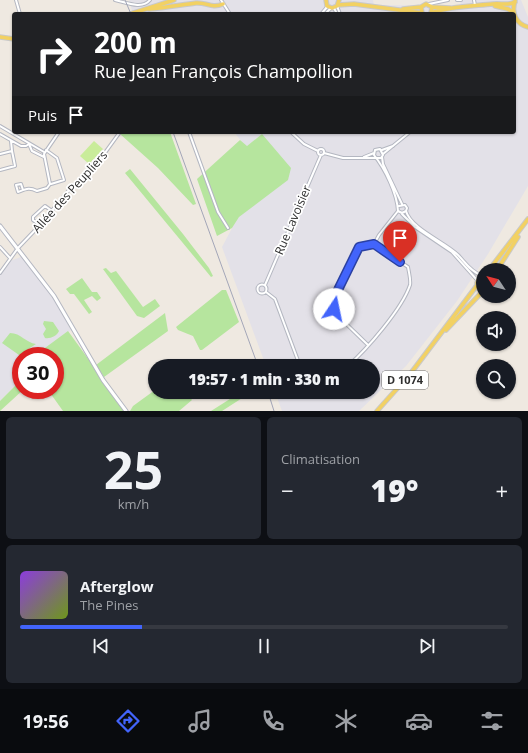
<!DOCTYPE html>
<html lang="fr">
<meta charset="utf-8">
<style>
:root{--surface:#171b24;--page:#242831;--text:#f1f3f6;--muted:#9ea1a6;--line:#363941;--accent:#4264fb}
body{margin:0;font-family:"Open Sans",sans-serif;background:var(--page);color:var(--text);height:100vh;display:flex;flex-direction:column;font-size:15px;white-space:nowrap}
*{box-sizing:border-box;margin:0}
p{font-size:13px;color:var(--muted)}
.icon{flex:none;width:22px;height:22px;fill:none;stroke:currentColor;stroke-width:2;stroke-linecap:round;stroke-linejoin:round}
.map{position:relative;height:411px;overflow:hidden}
.sheet{display:flex;flex-direction:column;gap:6px;padding:6px;background:#0d0f14;flex:1}
.sheet>*{flex:none}
.banner{position:absolute;left:12px;top:12px;width:504px;height:122px;border-radius:4px;box-shadow:0 1px 3px #0004;background:#202124;color:#fff;overflow:hidden}
.needle{width:26px;rotate:306deg}
.controls{position:absolute;left:476px;top:263px;display:grid;gap:8px}
.controls a{display:grid;place-items:center;width:40px;height:40px;border-radius:50%;background:var(--surface);box-shadow:0 1px 3px #0004;font-size:20px}
.speed{position:absolute;left:12px;top:347px;display:flex;gap:8px;font-size:20px;font-weight:700;text-align:center}
.speed>*{display:grid;place-content:center;width:52px;height:52px;border-radius:50%;background:var(--surface);box-shadow:0 1px 3px #0004;line-height:1}
.speed .limit{border:6px solid #d22;background:#fff;color:#111}
.pin{position:absolute;display:grid;place-items:center;width:34px;height:34px;color:#fff;margin:-41px -17px;border-radius:50% 50% 50% 0;rotate:-45deg;box-shadow:0 0 4px #0007}
.pin .icon{rotate:45deg}
.me{position:absolute;width:44px;margin:-22px;rotate:11deg;stroke-linejoin:round;filter:drop-shadow(0 0 3px #0008)}
.turn{display:flex;align-items:center;gap:14px;height:84px;padding:0 16px;font-size:18px}
.turn .icon{width:52px;height:52px;stroke-width:2.5}
.turn b{display:block;font-size:28px;line-height:34px}
.then{display:flex;align-items:center;height:38px;padding:0 16px;background:#0003;gap:8px;font-size:15px}
.big{font-size:30px;font-weight:800;line-height:1.1}
.sheet .widget{flex:1;display:flex;flex-direction:column;justify-content:center;gap:6px;min-width:0;padding:0 14px;border-radius:6px;background:var(--page)}
.sheet .dial{align-items:center;gap:0}
.dial b{font-size:52px;line-height:1}
.song{display:flex;align-items:center;gap:12px}
.cover{width:48px;height:48px;border-radius:6px;background:linear-gradient(135deg,hsl(270 70% 55%),hsl(80 70% 35%))}
.played{height:4px;border-radius:2px;background:linear-gradient(90deg,var(--accent) 25%,var(--line) 25%)}
.keys{display:flex;justify-content:space-around;direction:ltr}
.heat{display:flex;justify-content:space-between;align-items:center;font-size:22px;direction:ltr}
.sheet .tiles{flex:1;display:grid;gap:6px;grid-template-columns:1fr 1fr}
.widget:last-child{grid-column:span 2}
.trip{position:absolute;left:148px;top:359px;width:232px;height:40px;border-radius:20px;background:var(--surface);box-shadow:0 1px 3px #0004;font-weight:800;line-height:40px;text-align:center}
.tabs{display:flex;height:64px;justify-content:space-around;align-items:center;background:#090b0e;color:var(--muted)}
.tabs .icon{width:28px;height:28px}
.tabs .on{color:var(--accent)}
.tabs b{font-size:18px;color:var(--text)}
.map>svg:first-child{display:block}
.industrial{fill:#e3e1e8}
.green{fill:#b6e59e}
.pitch{fill:#c9ec9a}
.lines{fill:none;stroke-linecap:round;stroke-linejoin:round}
.minor-casing{stroke:#b4b7c1;stroke-width:4}
.secondary-casing{stroke:#b4b7c1;stroke-width:5}
.primary-casing{stroke:#c9c9c9;stroke-width:5.5}
.minor{stroke:#fff;stroke-width:2}
.secondary{stroke:#fff;stroke-width:3}
.primary{stroke:#f2d163;stroke-width:3.5}
.rail{stroke:#a3a6b8;stroke-width:1}
.route-casing{stroke:#2b41a3;stroke-width:10}
.route{stroke:#4264fb;stroke-width:7}
.labels{text-anchor:middle;stroke-width:3.5;stroke-linejoin:round;paint-order:stroke}
.shield{fill:#fff;stroke:#6d6d6d;stroke-width:1}
.shield-label{font-size:11px;font-weight:bold;fill:#2e2e2e}
.street-label{font-size:12px;fill:#2e2e2e;stroke:#fff}
</style>
<div class="map">
<svg width="528" height="411" viewBox="0 0 528 411">
<rect width="100%" height="100%" fill="#efe9e1"/>
<!-- industrial -->
<path class="industrial" d="M129 0H373L374 5 461 6 460 0H521L528 17V186L488 254 457 301 406 366 359 411H282L275 392H373V366H266L222 247 238 217 248 209 262 134 246 147 234 132H514V14H133Z
M21 257 54 298 71 330 34 356H21V380L0 401V275L10 261Z"/>
<!-- green -->
<path class="green" d="M122 132H170L196 204 193 205 158 168 120 134Z
M262 134 291 168 288 180 239 217 232 228 217 236 197 179 240 140 247 146Z
M130 169 183 234 209 268 213 276 211 277 125 173Z
M106 268 111 273 116 271 143 307 155 299 160 306 144 318 137 316 103 269Z
M82 278 92 292H97L101 298 97 301 92 296 84 300 92 312 89 314 74 294H70L66 289Z
M222 290H226L239 322 202 350H200L193 336 178 330 176 327Z
M165 313 168 331 104 377 96 365Z
M44 321 53 322 59 331C57 336 50 339 45 338L43 334 46 329 43 324Z
M68 331 126 411H63L48 390H55V356H34Z
M10 333C21 333 26 343 36 344L19 355 2 343Z
M21 380V390H23L0 411V401Z
M155 390V392H189L187 394 192 400 179 411H130L133 406Z
M241 392 250 393 222 411H211Z"/>
<!-- pitch -->
<path class="pitch" d="M94 141 103 149 89 164 80 156Z"/>
<g class="lines">
<defs>
<path id="minor" d="M16 0 20 14
M115 0C125 2 142 10 150 0
M221 0 230 14
M457 0H461
M474 0 475 5
M429 4 448 0
M337 6 340 14
M327 7 322 13H326L331 8
M334 8 337 14
M0 126 44 152
M189 132 218 212 228 228
M291 132 304 144 318 151
M0 134 21 146H26L29 144
M29 144 32 151 44 157
M318 152a3 3 0 1 1 6 0a3 3 0 1 1-6 0Z
M46 150 57 158 64 180 51 184
M382 150 393 146
M324 153 343 158H375
M0 154 12 151 11 141
M383 154 410 132
M364 157 374 153
M382 157 383 164 402 204
M377 158H381L383 155 380 149 375 150 374 155C385 169 397 193 398 211L402 213 406 211 407 208 405 205 399 206
M0 170 15 166 12 151
M50 184 44 154 59 132
M23 190 21 184 16 185 18 192C26 189 29 187 37 191L47 188 50 184
M406 211C411 229 445 242 458 255 465 262 471 272 481 275
M402 214 415 227 452 252 477 280
M40 225 33 220V217L45 206 52 211
M374 244 379 235 398 211
M0 247 10 258
M0 273 18 248 40 225 69 190 99 161 120 132
M257.5 289a4.5 4.5 0 1 1 9 0a4.5 4.5 0 1 1-9 0Z
M265 285 321 155
M266 292 275 299 300 366
M368 345 337 315 334 309 335 296 359 247 374 244
M348 366C367 349 402 309 410 285 411 280 409 273 408 267L374 244"/>
<path id="secondary" d="M0 226 54 296 103 380 126 411"/>
<path id="primary" d="M326 0 327 6 332 8 337 6 339 0
M515 1C511 13 516 24 528 27
M338 5 354 4 422 13
M495 6 508 9 514 13
M432 7 450 8
M149 9C165 8 180 5 196 3 207 2 211 9 223 4
M403 9 421 7
M422 13 421 7 426 4 432 7 431 13
M431 13C450 6 474 6 493 4 501 3 508 6 515 2
M130 14 174 0
M0 37 14 39
M489 270 528 219
M497 270 518 237
M483 275 479 278 477 283 483 289
M446 330 483 291
M377 411 411 373 478 284"/>
</defs>
<!-- minor casing -->
<use href="#minor" class="minor-casing"/>
<!-- secondary casing -->
<use href="#secondary" class="secondary-casing"/>
<!-- primary casing -->
<use href="#primary" class="primary-casing"/>
<!-- minor -->
<use href="#minor" class="minor"/>
<!-- secondary -->
<use href="#secondary" class="secondary"/>
<!-- primary -->
<use href="#primary" class="primary"/>
<!-- rail -->
<path class="rail" d="M125 0 131 14
M173 132 258 366
M268 392 274 411"/>
</g>
<g class="lines">
<defs>
<path id="route" d="M334 309 335 296 359 247 374 244 400 262"/>
</defs>
<!-- route casing -->
<use href="#route" class="route-casing"/>
<!-- route -->
<use href="#route" class="route"/>
</g>
<g class="labels">
<!-- shield labels -->
<rect class="shield" x="382" y="371" width="46" height="18" rx="3"/>
<g class="shield-label">
<text x="405" y="384">D 1074</text>
</g>
<!-- street labels -->
<g class="street-label">
<text transform="translate(70 192) rotate(-48)" y="4">Allée des Peupliers</text>
<text transform="translate(293 220) rotate(-67)" y="4">Rue Lavoisier</text>
</g>
</g>
</svg>
<div class="controls">
<a><svg class="needle" viewBox="-14 -14 28 28"><path d="M0-13l5 13h-10z" fill="#e53935"/><path d="M0 13l5-13h-10z" fill="#9ea1a6"/></svg></a>
<a><svg class="icon" aria-label="sound" viewBox="0 0 24 24"><path d="M4 9h4l5-4v14l-5-4H4zM17 9q2 3 0 6"/></svg></a>
<a><svg class="icon" aria-label="search" viewBox="0 0 24 24"><circle cx="10" cy="10" r="6"/><path d="M15 15l6 6"/></svg></a>
</div>
<div class="speed"><div class="limit">30</div></div>
<div class="pin" style="left:400px;top:262px;background:#d93025"><svg class="icon" aria-label="arrive" viewBox="0 0 24 24"><path d="M6 21V4h12l-3 4 3 4H6"/></svg></div>
<svg class="me" style="left:334px;top:309px" viewBox="-20 -20 40 40"><circle r="19" fill="#fff"/><path d="M0-13L10 11 0 6-10 11z" fill="#4264fb"/></svg>
<div class="trip">19:57 · 1 min · 330 m</div>
<div class="banner">
<div class="turn"><svg class="icon" aria-label="right" viewBox="0 0 24 24"><path d="M7 20v-9h11M14 6l5 5-5 5"/></svg><div><b>200 m</b>Rue Jean François Champollion</div></div>
<div class="then">Puis<svg class="icon" aria-label="arrive" viewBox="0 0 24 24"><path d="M6 21V4h12l-3 4 3 4H6"/></svg></div>
</div>
</div>
<section class="sheet">
<div class="tiles">
<div class="widget dial"><b>25</b><p>km/h</p></div>
<div class="widget"><p>Climatisation</p>
<div class="heat"><a>−</a><b class="big">19°</b><a>+</a></div>
</div>
<div class="widget">
<div class="song"><i class="cover"></i><div><b>Afterglow</b><p>The Pines</p></div></div>
<div class="played"></div>
<div class="keys"><svg class="icon" aria-label="previous" viewBox="0 0 24 24"><path d="M18 5L8 12l10 7zM5 5v14"/></svg><svg class="icon" aria-label="pause" viewBox="0 0 24 24"><path d="M8 5v14M16 5v14"/></svg><svg class="icon" aria-label="next" viewBox="0 0 24 24"><path d="M6 5l10 7-10 7zM19 5v14"/></svg></div>
</div>
</div>
</section>
<nav class="tabs">
<b>19:56</b>
<svg class="icon on" aria-label="directions" viewBox="0 0 24 24"><path d="M12 3l9 9-9 9-9-9zM9 14v-3h6M13 9l2 2-2 2"/></svg>
<svg class="icon" aria-label="music" viewBox="0 0 24 24"><path d="M9 18V5l10-2v13"/><circle cx="6" cy="18" r="3"/><circle cx="16" cy="16" r="3"/></svg>
<svg class="icon" aria-label="phone" viewBox="0 0 24 24"><path d="M5 4h4l2 5-3 2q2 4 5 5l2-3 5 2v4C11 20 4 13 5 4z"/></svg>
<svg class="icon" aria-label="climate" viewBox="0 0 24 24"><path d="M12 3v18M4 7l16 10M4 17L20 7"/></svg>
<svg class="icon" aria-label="car" viewBox="0 0 24 24"><path d="M5 17H2v-5l4-1 3-4h7l3 4 3 1v5h-3M9 17h6M6 11h13"/><circle cx="7" cy="17" r="2"/><circle cx="17" cy="17" r="2"/></svg>
<svg class="icon" aria-label="filters" viewBox="0 0 24 24"><path d="M4 7h16M4 17h16"/><circle cx="9" cy="7" r="2"/><circle cx="15" cy="17" r="2"/></svg>
</nav>
